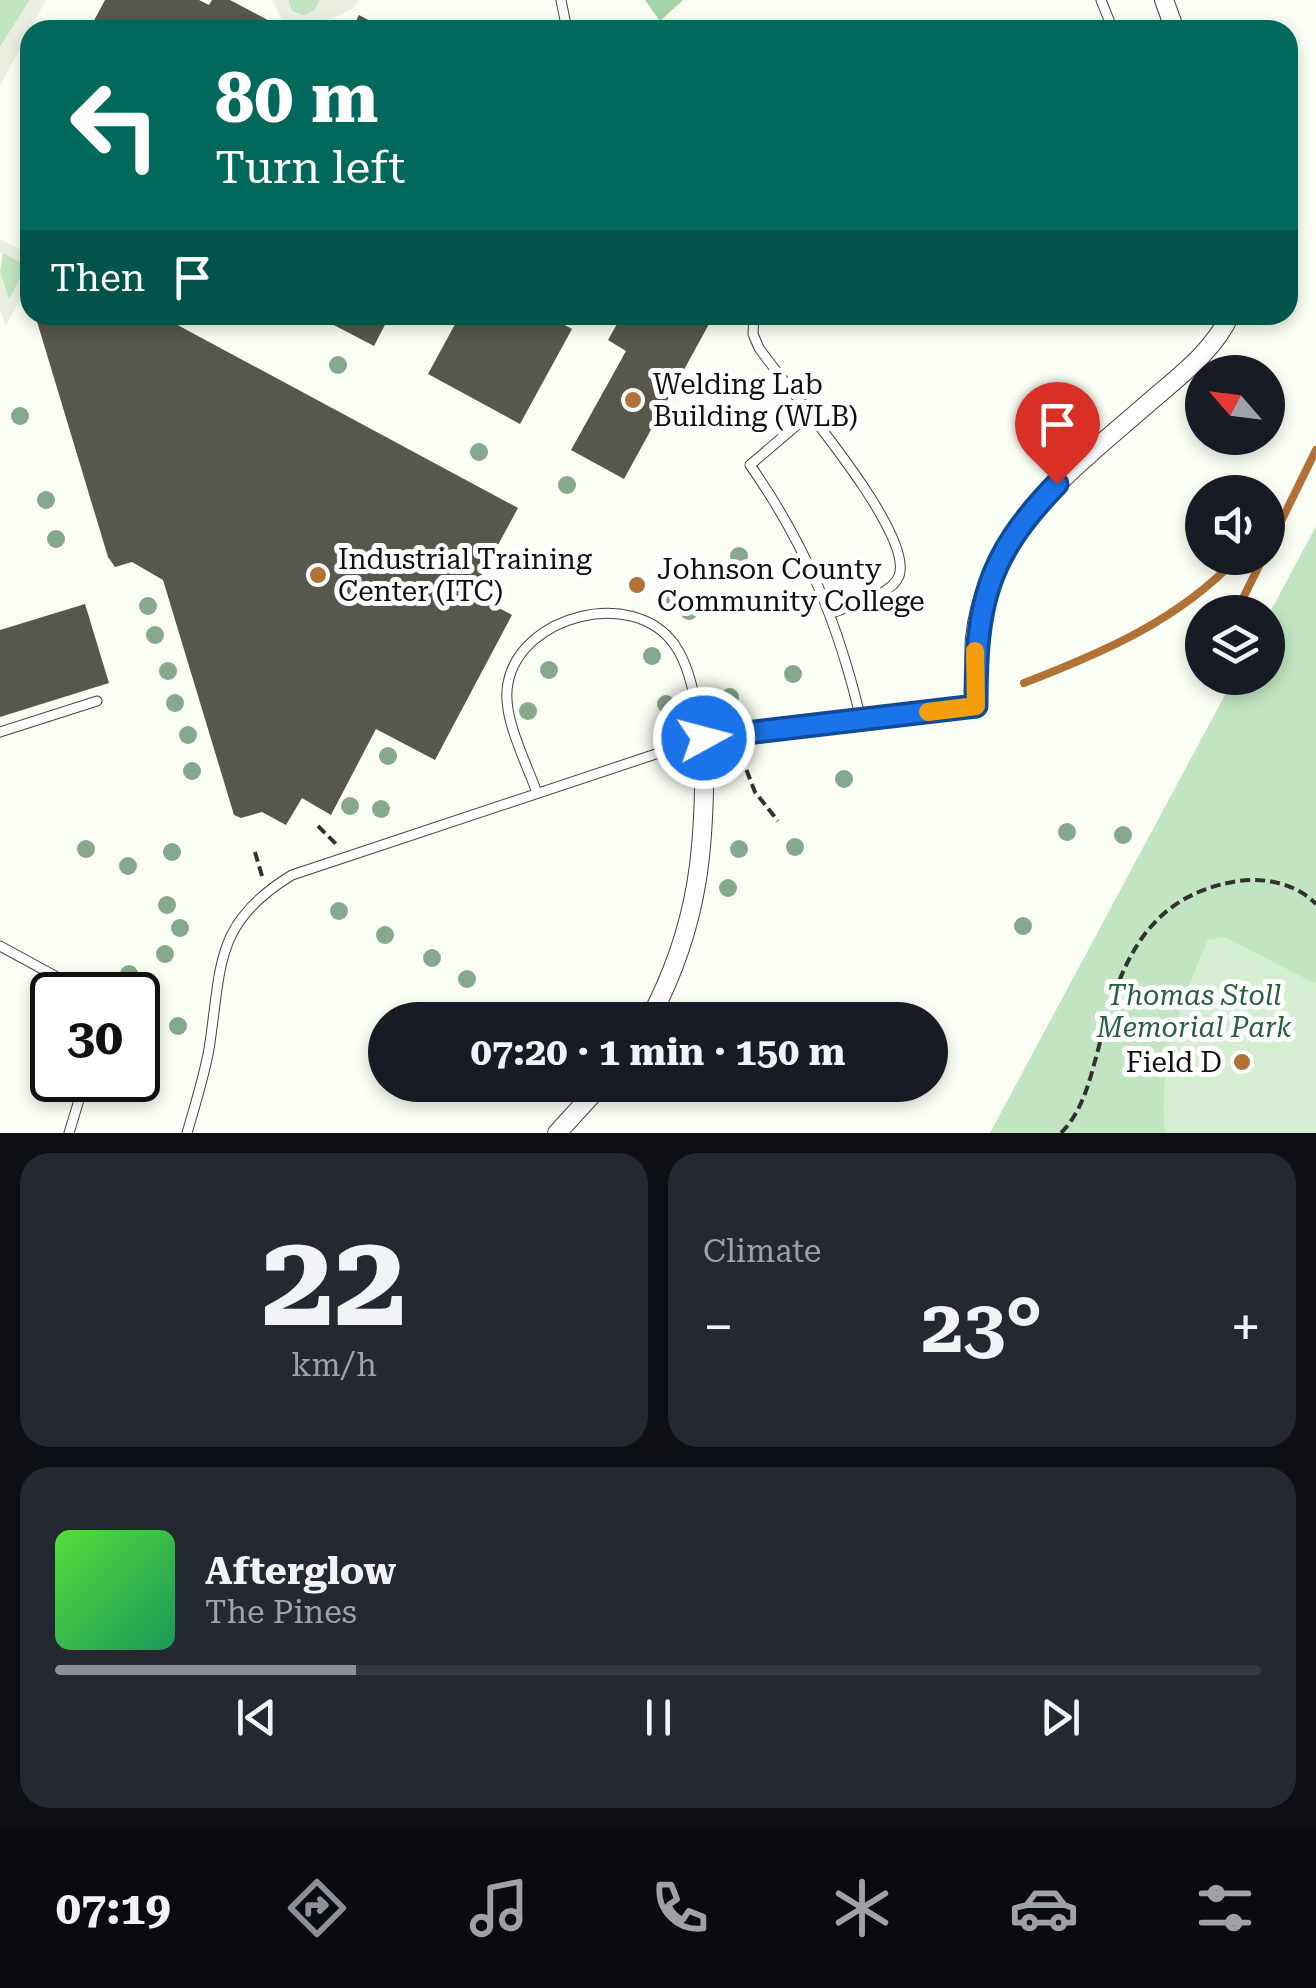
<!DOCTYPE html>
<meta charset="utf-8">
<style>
:root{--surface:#171b24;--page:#242831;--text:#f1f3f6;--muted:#9ea1a6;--line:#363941;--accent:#8c9099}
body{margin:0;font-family:"Roboto Serif",serif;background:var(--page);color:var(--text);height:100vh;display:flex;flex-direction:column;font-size:38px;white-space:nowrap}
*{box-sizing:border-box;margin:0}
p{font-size:32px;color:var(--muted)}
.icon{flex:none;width:55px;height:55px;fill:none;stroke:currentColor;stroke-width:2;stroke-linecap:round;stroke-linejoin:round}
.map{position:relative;height:1133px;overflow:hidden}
.panel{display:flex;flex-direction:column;gap:20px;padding:20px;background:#0d0f14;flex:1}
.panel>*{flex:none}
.hud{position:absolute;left:20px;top:20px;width:1278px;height:305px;border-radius:30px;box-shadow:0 5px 15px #0003;background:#00695c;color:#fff;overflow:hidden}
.needle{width:65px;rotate:298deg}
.controls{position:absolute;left:1185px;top:355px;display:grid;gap:20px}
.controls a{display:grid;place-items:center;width:100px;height:100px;border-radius:50%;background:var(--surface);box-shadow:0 5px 15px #0003;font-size:50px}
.speed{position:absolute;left:30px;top:972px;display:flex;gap:20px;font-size:50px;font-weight:700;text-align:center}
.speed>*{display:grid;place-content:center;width:130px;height:130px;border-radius:50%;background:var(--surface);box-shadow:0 5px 15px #0003;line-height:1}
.speed .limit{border:5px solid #111;border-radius:15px;background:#fff;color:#111}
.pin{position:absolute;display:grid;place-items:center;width:85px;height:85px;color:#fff;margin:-102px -42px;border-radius:50% 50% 50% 0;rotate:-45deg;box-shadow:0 0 10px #0007}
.pin .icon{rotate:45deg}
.me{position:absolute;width:110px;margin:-55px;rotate:83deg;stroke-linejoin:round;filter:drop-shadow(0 0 8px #0008)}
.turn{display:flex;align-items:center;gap:35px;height:210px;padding:0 30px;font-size:45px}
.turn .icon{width:130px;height:130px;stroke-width:2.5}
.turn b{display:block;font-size:70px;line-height:85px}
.then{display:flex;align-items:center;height:95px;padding:0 30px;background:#0003;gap:20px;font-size:38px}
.big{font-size:75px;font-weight:700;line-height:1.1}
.panel .card{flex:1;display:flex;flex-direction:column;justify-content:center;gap:15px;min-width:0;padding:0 35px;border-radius:30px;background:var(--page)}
.panel .dial{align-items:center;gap:0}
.dial b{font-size:130px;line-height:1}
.song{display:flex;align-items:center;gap:30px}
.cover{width:120px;height:120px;border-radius:15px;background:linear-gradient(135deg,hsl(110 70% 55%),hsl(150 70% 35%))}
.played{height:10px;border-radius:5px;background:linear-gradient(90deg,var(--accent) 25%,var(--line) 25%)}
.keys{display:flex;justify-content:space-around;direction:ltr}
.heat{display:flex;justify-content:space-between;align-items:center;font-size:55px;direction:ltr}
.panel .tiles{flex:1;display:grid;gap:20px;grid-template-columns:1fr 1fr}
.card:last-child{grid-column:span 2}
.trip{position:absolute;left:368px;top:1002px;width:580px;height:100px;border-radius:50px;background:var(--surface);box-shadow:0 5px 15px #0003;font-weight:700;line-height:100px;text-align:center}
.tab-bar{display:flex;height:160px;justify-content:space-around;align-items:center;background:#090b0e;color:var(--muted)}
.tab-bar .icon{width:70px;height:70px}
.tab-bar .active{color:var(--accent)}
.tab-bar b{font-size:45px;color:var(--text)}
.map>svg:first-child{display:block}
.green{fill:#c1e5c1}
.forest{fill:#a2d4a5}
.pitch{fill:#d5eed1}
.plaza{fill:#ebefe2}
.building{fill:#57574d}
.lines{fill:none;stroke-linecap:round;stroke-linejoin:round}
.lane-casing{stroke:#434343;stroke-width:11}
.street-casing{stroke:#434343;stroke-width:20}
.path{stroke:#323232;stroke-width:4;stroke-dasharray:10 5;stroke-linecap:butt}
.lane{stroke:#fff;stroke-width:9}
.street{stroke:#fff;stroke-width:18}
.rail{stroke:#b17137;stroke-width:8}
.tree{fill:#86a88d}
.route-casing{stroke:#114b97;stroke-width:25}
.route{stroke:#1a73e8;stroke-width:18}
.slow{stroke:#f59e0b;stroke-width:18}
.poi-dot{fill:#b17137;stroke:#fff;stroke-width:4}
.labels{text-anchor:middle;stroke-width:10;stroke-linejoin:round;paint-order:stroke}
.poi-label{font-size:28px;fill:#101010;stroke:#fff;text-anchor:start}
.park-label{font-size:28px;font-style:italic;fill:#276139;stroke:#fff}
</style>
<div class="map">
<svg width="1316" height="1133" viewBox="0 0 1316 1133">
<rect width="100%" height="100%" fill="#fbfef4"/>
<!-- green -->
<path class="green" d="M0 0H30L0 47Z
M288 0H320L315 10 304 16 292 11Z
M3 251 27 265 9 300 0 272Z
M1316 526V1133H990L1234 678H1268V616Z"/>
<!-- forest -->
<path class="forest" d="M645 0H683L660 21Z"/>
<!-- pitch -->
<path class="pitch" d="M1225 937 1316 984V1133H1165C1158 1064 1180 1003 1208 940Z"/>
<!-- plaza -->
<path class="plaza" d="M30 0H46L0 86V47Z
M272 0H288L292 11 304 16 315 10 320 0H359L354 8 308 30H287Z
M0 239 30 255V279L6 326 0 310V272L9 299 27 265 0 252Z"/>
<!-- building -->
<path class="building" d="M105 0H199L209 5 212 0H230L287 30H184L177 26 175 30H89Z
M359 15 387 30H351Z
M35 315H159L518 508 472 593 512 615 435 760 376 729 331 815 302 798 286 825 262 812 241 818 234 815 163 580 132 562 115 567 108 557Z
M329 315H390L374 346 326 321Z
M460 315H546L572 329 520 424 428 374Z
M622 315H714L624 479 571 450 626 351 608 340Z
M85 604 109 683 0 717V630Z"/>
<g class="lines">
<defs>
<path id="lane" d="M561 0 567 30
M1101 0 1113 30
M754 315 753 334 759 348C785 386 915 532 899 576 891 596 850 605 832 613
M811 413 750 465C806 545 839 625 861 720
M0 732 97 701
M0 946 90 995
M69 1133 85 1080
M187 1133C195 1105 204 1077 209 1049 222 966 213 923 292 875L704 738C696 710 692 668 674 644 633 587 521 615 508 683 501 716 526 761 537 793"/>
<path id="street" d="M1164 0 1175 30
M649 1020C700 925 706 844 704 738L976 707C976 684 973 660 975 638 986 530 1078 465 1153 399 1182 374 1214 350 1230 315
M557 1133 601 1085"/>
</defs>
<!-- lane casing -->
<use href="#lane" class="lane-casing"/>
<!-- street casing -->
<use href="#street" class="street-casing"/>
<!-- path -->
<path class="path" d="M741 756 755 792 778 821
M318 826 336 844
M255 852 262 876
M1061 1133C1083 1111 1090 1079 1098 1050 1119 967 1144 896 1238 881 1265 877 1297 884 1316 904"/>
<!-- lane -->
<use href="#lane" class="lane"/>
<!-- street -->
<use href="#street" class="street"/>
<!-- rail -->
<path class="rail" d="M1268 548 1316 450
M1236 612 1263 558
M1024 683C1102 653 1179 620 1237 558"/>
</g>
<!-- trees -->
<g class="tree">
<circle cx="338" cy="365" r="9"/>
<circle cx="20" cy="416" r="9"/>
<circle cx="479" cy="452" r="9"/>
<circle cx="567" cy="485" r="9"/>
<circle cx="46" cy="500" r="9"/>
<circle cx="56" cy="539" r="9"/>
<circle cx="739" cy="556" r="9"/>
<circle cx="665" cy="595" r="9"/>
<circle cx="148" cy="606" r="9"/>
<circle cx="689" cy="611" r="9"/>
<circle cx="155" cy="635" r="9"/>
<circle cx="652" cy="656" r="9"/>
<circle cx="549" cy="670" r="9"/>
<circle cx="168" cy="671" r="9"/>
<circle cx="793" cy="674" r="9"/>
<circle cx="730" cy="697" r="9"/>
<circle cx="175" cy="703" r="9"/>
<circle cx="666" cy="704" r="9"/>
<circle cx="528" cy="711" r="9"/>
<circle cx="188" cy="735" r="9"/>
<circle cx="388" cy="756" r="9"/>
<circle cx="192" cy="771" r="9"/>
<circle cx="844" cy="779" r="9"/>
<circle cx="350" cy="806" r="9"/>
<circle cx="381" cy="809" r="9"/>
<circle cx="1067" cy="832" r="9"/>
<circle cx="1123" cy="835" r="9"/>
<circle cx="795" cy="847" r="9"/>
<circle cx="86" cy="849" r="9"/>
<circle cx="739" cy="849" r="9"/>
<circle cx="172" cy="852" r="9"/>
<circle cx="128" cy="866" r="9"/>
<circle cx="728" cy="888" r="9"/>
<circle cx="167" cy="905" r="9"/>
<circle cx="339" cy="911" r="9"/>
<circle cx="1023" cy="926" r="9"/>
<circle cx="180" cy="928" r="9"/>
<circle cx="385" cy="935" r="9"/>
<circle cx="165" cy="954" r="9"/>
<circle cx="432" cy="958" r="9"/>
<circle cx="129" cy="974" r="9"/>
<circle cx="467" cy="979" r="9"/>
<circle cx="178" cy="1026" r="9"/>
</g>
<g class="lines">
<defs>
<path id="route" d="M704 738 976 706C976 606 985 558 1057 484"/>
</defs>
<!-- route casing -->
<use href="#route" class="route-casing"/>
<!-- route -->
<use href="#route" class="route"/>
<!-- slow -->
<path class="slow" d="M928 712 976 706 975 651"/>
</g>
<!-- markers -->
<g class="poi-dot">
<circle cx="633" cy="400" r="10"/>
<circle cx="318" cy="575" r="10"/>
<circle cx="637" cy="585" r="10"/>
<circle cx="1242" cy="1062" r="10"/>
</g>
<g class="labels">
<!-- poi labels -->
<g class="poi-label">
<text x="653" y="394">Welding Lab<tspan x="653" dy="32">Building (WLB)</tspan></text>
<text x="338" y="569">Industrial Training<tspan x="338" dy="32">Center (ITC)</tspan></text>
<text x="657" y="579">Johnson County<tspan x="657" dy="32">Community College</tspan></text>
<text x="1222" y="1072" text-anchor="end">Field D</text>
</g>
<!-- park labels -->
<g class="park-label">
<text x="1194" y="1005">Thomas Stoll<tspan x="1194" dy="32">Memorial Park</tspan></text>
</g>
</g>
</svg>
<div class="controls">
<a><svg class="needle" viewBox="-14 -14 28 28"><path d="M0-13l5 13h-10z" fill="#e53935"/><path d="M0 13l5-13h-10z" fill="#9ea1a6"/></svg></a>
<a><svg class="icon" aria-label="sound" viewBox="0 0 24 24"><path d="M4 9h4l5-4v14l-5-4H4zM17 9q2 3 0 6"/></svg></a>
<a><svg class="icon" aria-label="layers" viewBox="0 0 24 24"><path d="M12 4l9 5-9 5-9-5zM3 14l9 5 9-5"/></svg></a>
</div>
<div class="speed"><div class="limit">30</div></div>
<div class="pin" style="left:1057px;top:484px;background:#d93025"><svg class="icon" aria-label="arrive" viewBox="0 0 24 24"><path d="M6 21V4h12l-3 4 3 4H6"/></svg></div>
<svg class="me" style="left:704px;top:738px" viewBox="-20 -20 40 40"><circle r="17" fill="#1a73e8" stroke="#fff" stroke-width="3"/><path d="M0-11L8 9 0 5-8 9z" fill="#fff"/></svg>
<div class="trip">07:20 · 1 min · 150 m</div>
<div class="hud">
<div class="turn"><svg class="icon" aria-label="left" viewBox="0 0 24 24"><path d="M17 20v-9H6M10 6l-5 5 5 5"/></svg><div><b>80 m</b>Turn left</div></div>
<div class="then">Then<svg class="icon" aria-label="arrive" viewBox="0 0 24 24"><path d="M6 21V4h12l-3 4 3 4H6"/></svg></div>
</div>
</div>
<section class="panel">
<div class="tiles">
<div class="card dial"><b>22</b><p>km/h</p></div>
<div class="card"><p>Climate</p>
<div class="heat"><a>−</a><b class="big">23°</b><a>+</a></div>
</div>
<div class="card">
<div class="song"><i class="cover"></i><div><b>Afterglow</b><p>The Pines</p></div></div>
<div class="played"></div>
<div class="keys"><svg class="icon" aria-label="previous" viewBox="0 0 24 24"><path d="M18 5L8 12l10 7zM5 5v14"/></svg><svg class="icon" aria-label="pause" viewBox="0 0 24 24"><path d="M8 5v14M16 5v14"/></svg><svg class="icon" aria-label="next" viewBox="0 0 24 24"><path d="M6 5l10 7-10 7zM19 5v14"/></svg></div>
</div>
</div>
</section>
<nav class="tab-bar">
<b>07:19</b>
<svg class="icon active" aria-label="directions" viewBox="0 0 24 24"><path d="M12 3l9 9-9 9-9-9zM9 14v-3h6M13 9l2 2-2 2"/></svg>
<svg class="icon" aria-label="music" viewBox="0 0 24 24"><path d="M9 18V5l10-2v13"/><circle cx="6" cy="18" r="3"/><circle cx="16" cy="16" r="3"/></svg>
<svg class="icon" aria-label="phone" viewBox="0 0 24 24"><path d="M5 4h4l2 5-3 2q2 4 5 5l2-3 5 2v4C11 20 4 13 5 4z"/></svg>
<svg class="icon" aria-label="climate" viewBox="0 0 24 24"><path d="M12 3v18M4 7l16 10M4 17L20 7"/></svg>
<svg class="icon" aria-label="car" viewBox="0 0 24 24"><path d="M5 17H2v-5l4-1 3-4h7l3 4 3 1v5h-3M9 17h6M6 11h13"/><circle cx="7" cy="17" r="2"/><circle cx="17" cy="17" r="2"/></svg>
<svg class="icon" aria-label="filters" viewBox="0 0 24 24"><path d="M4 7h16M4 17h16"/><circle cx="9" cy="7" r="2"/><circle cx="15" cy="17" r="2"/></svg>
</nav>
